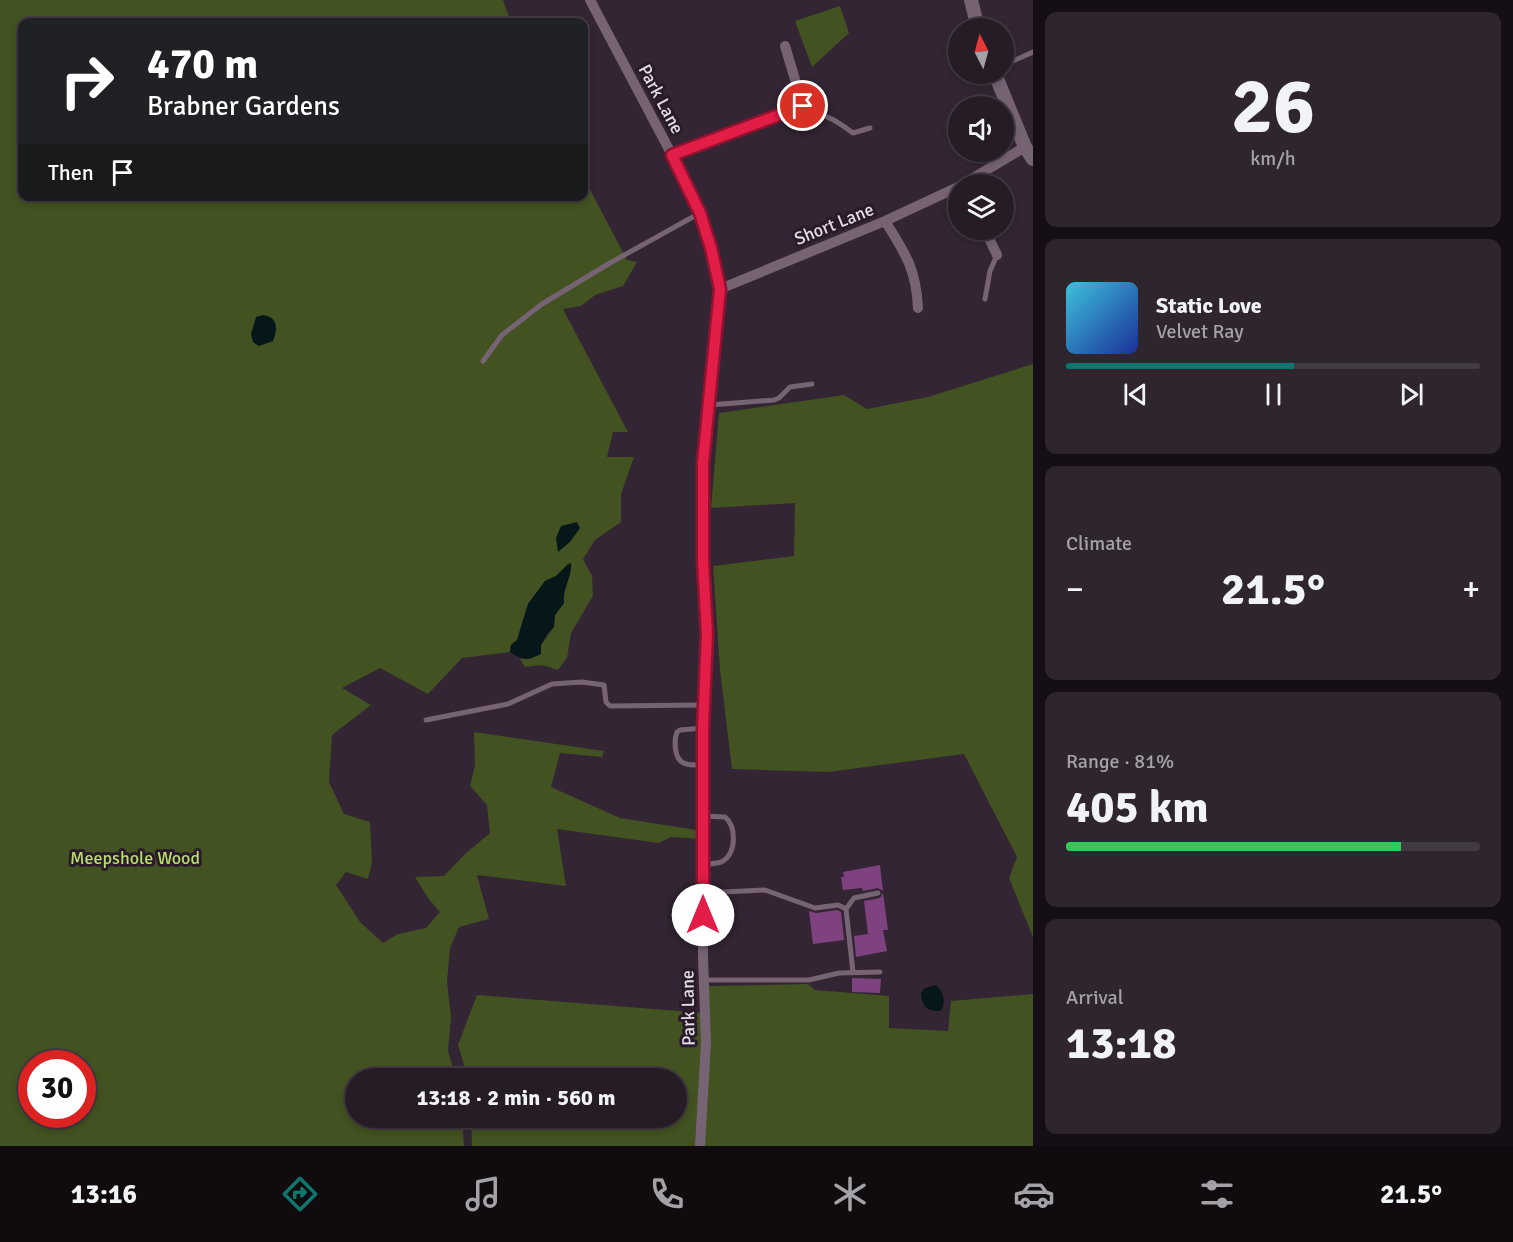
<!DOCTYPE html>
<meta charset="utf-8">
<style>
:root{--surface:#261c26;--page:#2e252e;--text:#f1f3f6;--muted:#a4a1a7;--line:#423a43;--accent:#0f766e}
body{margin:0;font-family:Signika,sans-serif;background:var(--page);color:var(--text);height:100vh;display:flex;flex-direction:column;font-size:22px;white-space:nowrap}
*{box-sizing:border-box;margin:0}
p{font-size:20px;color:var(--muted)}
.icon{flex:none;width:33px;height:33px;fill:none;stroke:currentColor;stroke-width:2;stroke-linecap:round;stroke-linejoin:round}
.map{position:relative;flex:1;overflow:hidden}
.sheet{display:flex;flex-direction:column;gap:12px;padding:12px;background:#150f15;width:480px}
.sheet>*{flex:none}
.hud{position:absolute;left:18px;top:18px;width:570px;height:183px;border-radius:12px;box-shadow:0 3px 9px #0003,0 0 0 2px var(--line);background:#202124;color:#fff;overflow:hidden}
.needle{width:39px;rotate:354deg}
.tools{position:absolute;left:948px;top:18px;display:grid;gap:12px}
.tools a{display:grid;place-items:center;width:66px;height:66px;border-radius:50%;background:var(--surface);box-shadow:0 3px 9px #0003,0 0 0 2px var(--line);font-size:30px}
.speed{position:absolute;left:18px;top:1050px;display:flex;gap:12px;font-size:30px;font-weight:700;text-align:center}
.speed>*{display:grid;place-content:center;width:78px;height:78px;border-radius:50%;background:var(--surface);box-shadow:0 3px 9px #0003,0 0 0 2px var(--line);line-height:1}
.speed .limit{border:9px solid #d22;background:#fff;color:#111}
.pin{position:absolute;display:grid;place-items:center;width:51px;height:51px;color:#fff;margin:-26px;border:3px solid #fff;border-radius:50%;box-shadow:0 2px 6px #0007}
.me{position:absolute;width:66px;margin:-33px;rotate:0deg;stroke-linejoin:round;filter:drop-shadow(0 0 4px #0008)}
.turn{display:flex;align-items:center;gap:21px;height:126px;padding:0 30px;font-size:27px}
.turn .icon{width:78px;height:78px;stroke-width:2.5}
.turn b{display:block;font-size:42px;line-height:51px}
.then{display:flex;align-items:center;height:57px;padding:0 30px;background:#0003;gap:12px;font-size:22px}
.big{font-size:45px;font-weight:700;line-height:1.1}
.sheet .tile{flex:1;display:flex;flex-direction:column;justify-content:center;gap:9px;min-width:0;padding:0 21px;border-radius:12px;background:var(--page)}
.sheet .dial{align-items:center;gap:0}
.dial b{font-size:78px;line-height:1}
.song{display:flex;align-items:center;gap:18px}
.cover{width:72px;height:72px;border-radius:9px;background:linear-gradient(135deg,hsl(190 70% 55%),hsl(230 70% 35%))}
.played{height:6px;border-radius:3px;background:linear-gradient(90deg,var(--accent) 55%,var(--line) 55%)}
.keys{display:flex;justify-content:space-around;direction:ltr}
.heat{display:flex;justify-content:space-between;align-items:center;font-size:33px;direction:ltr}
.charge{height:9px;border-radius:4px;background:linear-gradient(90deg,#34c759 81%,var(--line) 0)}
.trip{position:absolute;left:345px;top:1068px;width:342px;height:60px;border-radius:30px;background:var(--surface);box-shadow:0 3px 9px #0003,0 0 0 2px var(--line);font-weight:700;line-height:60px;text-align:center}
.menu{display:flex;height:96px;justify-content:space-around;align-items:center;background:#0f0b0f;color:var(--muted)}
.menu .icon{width:42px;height:42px}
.menu .active{color:var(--accent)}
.menu b{font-size:27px;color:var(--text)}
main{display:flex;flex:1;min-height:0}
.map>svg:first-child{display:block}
.green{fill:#425220;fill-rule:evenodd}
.water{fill:#06171a}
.building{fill:#7f4280}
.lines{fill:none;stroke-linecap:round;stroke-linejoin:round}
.lane{stroke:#766475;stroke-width:5}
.street{stroke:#766475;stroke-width:10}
.secondary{stroke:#766475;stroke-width:14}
.route-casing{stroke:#92132f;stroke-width:15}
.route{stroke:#e11d48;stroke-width:10}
.labels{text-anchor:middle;stroke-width:6;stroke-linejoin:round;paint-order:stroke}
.street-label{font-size:18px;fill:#e6dde6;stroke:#291b29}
.park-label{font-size:18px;fill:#b8de6b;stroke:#291b29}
</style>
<main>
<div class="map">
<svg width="1033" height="1146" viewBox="0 0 1033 1146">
<rect width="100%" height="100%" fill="#332533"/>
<!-- green -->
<path class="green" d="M0 0H503L511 22H22V196H584V178L627 260 637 262 623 286 595 295 581 306 563 309 628 432H613L607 457H634L621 494V522L595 540 583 559 592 576 593 596 571 633 567 658 558 670 542 665 525 667 520 659H531L554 627 555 615 564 603C563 593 569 575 571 563L556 576 545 581 528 604 517 640 511 645 510 652 462 658 428 694 380 668 342 688 371 705 332 735 329 782 344 814 370 822 372 862 368 879 346 872 336 885 360 922 383 943 398 934 426 928 440 912 428 898 415 877 444 876 466 853 490 833 487 805 470 786 475 765 474 732 604 751 602 757 560 753 551 787 620 818 703 831V839L671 837 659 843 557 829 566 886 477 875 489 919 459 927 450 948 447 982 451 1017 448 1051 456 1078H356V1118H462L464 1146H0ZM32 1064H82V1114H32Z
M840 6 849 33 812 67 795 21Z
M1033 364V937L1009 878 1017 857 964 754 828 772 732 769 720 670 713 566 794 556 795 503 711 508 719 413 844 395 867 409 928 397Z
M808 984 815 990 889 996V1028L948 1031 951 1001 1033 994V1146H472L471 1118H676V1078H468L458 1045 477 995 704 1013 709 986Z"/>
<!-- water -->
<path class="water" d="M263 315C278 317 278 329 273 341L259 346 253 342 251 334 256 317Z
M577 522 580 528 570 542 558 552 556 538 561 526Z
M571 563C572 578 562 589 564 603L555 615 554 627 547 634 541 645V654C528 661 522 660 510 652L511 645 517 640 528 604 545 581 556 576 567 565Z
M936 985C944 992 946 1001 941 1011 927 1012 922 1007 921 993L925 988Z"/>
<!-- building -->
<path class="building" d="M880 865 883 891 878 888 863 891 862 888 843 890 841 877H844L843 872Z
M883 893 888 930H883L887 951 856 957 854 936 868 934 864 901 880 898Z
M837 910 841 912 844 940 813 944 809 911 816 913Z
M852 978 881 979 880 993 852 992Z"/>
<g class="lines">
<!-- lane -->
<path class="lane" d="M1004 65 1033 52
M803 106 810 114C828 114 838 122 853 133L870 128
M985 299 990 271 997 255
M483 361 502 335 542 304 610 263 700 213
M709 405 774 400 779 398 790 387 812 384
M426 720 508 704 552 684 582 682 604 685 606 702 610 706 703 705
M703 728 680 730 677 732C674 740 674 757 682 762 687 766 697 765 703 765
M703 816 725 817C736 826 737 852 723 861 718 864 710 864 704 864
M703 893 765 890 815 908 838 905 846 909 853 972
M846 909 854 898 878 893
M704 980H809L839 973 880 972"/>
<!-- street -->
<path class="street" d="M590 0 672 155 700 213 712 248 720 289 703 463V561L707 634 703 728V957L706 1043 700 1146
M672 155 803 106 785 46
M963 184 1025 147
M885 221C905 253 916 268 918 308
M985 230 997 255
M720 289 885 221 958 187"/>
<!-- secondary -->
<path class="secondary" d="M971 0 978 28
M995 74 1025 147 1033 159"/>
</g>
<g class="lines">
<defs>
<path id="route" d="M703 915V728L707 634 703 561V463L720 289 711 248 700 213 672 155 803 106"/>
</defs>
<!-- route casing -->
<use href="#route" class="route-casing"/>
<!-- route -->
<use href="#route" class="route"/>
</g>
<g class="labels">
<!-- street labels -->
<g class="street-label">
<text transform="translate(661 99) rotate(62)" y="6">Park Lane</text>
<text transform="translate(834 224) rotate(-22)" y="6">Short Lane</text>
<text transform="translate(688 1008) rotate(-91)" y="6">Park Lane</text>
</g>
<!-- park labels -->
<g class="park-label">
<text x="135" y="864">Meepshole Wood</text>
</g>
</g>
</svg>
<div class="tools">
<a><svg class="needle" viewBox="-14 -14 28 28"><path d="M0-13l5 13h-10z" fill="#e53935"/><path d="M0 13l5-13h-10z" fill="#a4a1a7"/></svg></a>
<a><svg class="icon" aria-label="sound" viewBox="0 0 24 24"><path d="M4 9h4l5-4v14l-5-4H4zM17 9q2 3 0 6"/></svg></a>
<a><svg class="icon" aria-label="layers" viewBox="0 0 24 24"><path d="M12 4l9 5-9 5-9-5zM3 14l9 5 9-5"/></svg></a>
</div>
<div class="speed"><div class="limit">30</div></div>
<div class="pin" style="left:803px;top:106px;background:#d93025"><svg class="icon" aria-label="arrive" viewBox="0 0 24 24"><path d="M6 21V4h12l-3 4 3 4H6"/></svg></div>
<svg class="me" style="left:703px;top:915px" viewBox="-20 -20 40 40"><circle r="19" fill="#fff"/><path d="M0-13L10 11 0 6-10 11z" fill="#e11d48"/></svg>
<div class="trip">13:18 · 2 min · 560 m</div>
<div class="hud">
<div class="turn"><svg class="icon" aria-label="right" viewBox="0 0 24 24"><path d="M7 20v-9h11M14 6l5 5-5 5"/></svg><div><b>470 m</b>Brabner Gardens</div></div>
<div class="then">Then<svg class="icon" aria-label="arrive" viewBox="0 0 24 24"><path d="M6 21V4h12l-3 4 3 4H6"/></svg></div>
</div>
</div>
<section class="sheet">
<div class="tile dial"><b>26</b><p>km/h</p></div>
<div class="tile">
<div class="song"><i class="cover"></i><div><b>Static Love</b><p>Velvet Ray</p></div></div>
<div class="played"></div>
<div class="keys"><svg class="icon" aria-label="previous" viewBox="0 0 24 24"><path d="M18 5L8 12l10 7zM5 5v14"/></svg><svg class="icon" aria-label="pause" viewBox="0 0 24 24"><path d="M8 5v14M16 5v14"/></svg><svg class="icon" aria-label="next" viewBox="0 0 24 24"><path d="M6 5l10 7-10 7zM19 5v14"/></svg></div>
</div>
<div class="tile"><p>Climate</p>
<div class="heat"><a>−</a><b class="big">21.5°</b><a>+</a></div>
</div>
<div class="tile"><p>Range · 81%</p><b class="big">405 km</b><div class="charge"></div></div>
<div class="tile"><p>Arrival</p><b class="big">13:18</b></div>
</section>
</main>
<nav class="menu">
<b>13:16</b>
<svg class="icon active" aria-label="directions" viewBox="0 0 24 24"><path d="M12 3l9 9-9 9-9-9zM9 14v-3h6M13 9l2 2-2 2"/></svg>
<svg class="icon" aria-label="music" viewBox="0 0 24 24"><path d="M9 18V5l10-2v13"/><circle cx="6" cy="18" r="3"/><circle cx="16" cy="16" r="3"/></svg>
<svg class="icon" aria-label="phone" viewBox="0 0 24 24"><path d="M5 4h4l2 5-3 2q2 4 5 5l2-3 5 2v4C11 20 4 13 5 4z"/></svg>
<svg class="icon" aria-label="climate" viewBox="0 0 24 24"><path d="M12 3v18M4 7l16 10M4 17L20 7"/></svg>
<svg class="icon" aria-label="car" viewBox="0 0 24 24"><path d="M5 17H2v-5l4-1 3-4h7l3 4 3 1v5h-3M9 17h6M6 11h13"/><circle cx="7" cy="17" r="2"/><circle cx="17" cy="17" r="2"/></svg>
<svg class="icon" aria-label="filters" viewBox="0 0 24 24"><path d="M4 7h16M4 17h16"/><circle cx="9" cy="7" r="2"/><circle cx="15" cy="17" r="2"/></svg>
<b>21.5°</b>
</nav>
